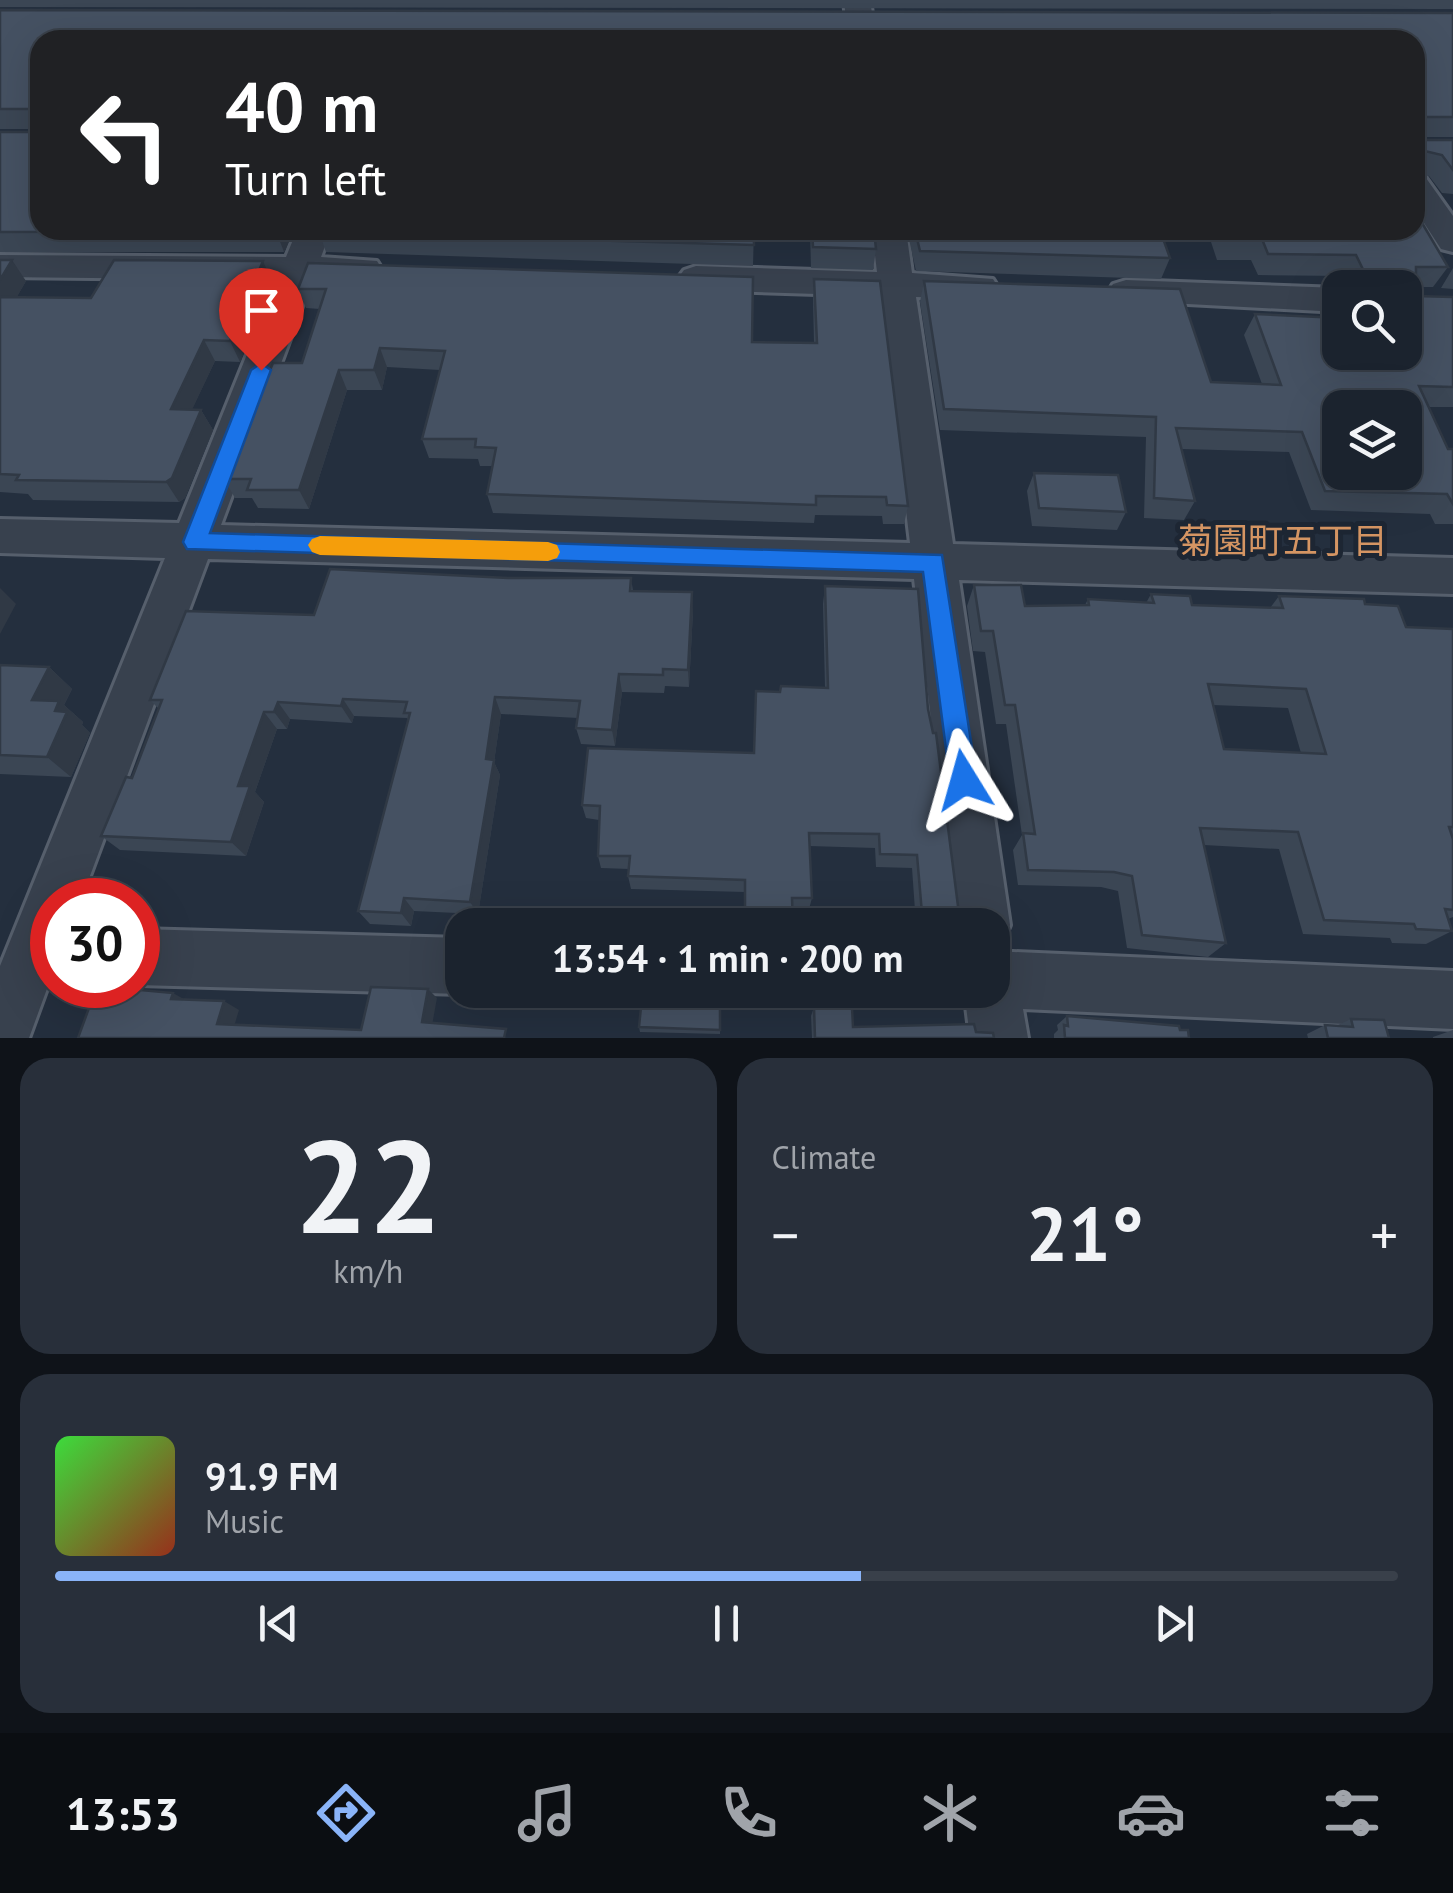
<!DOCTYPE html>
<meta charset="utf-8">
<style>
:root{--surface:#1b232e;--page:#282f3a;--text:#f1f3f6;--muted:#a0a4aa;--line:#39404a;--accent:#8ab4f8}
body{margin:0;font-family:"PT Sans","Noto Sans JP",sans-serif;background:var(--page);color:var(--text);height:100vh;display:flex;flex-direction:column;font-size:38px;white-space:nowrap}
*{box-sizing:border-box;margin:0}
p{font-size:32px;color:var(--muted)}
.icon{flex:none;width:55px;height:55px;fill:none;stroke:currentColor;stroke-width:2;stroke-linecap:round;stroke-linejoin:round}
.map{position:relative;height:1038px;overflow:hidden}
.sheet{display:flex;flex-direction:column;gap:20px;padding:20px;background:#0f1319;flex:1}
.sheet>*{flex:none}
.guide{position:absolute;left:30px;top:30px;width:1395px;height:210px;border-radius:30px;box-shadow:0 10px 40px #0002,0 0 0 2px var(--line);background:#202124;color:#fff;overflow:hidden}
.buttons{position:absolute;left:1322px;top:270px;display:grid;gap:20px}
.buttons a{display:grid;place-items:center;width:100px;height:100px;border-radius:20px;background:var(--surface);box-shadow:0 10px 40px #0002,0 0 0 2px var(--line);font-size:50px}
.speed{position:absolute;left:30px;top:878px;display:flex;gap:20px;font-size:50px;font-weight:700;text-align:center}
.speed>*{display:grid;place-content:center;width:130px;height:130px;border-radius:50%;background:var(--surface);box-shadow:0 10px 40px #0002,0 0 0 2px var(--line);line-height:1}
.speed .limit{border:15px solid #d22;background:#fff;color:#111}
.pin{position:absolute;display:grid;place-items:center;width:85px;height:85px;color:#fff;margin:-102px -42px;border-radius:50% 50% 50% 0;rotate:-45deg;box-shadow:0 0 10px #0007}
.pin .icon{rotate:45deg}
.me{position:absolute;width:110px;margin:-55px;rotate:352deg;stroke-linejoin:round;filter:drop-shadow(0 0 8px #0008)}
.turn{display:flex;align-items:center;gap:35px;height:210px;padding:0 30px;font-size:45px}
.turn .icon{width:130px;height:130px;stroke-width:2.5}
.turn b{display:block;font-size:70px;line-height:85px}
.big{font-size:75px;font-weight:700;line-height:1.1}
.sheet .tile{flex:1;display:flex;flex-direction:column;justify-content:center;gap:15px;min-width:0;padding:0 35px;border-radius:30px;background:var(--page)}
.sheet .dial{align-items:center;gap:0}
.dial b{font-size:130px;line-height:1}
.song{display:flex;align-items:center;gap:30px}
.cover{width:120px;height:120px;border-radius:15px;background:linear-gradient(135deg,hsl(120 70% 55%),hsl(10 70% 35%))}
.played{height:10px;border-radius:5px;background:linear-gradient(90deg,var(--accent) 60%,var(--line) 60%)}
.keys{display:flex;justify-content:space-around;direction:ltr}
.heat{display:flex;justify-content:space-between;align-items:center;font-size:55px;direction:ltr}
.sheet .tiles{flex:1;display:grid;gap:20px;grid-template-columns:1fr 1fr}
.tile:last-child{grid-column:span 2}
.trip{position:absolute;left:445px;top:908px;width:565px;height:100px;border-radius:30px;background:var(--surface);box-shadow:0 10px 40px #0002,0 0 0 2px var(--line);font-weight:700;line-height:100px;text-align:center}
.tab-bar{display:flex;height:160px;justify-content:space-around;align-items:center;background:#0b0e12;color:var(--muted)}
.tab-bar .icon{width:70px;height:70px}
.tab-bar .on{color:var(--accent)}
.tab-bar b{font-size:45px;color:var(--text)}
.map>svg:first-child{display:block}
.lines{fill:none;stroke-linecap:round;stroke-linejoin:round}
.minor-casing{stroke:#565f6c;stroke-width:6}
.minor{fill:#38414e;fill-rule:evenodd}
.wall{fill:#3b4654;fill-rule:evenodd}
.shaded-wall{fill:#303945}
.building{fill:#455162;stroke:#303945;stroke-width:2.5;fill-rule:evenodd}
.route{fill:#1a73e8;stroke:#114b97;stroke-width:2.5}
.slow{fill:#f59e0b}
.labels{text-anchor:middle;stroke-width:10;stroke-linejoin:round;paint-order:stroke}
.neighbourhood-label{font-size:35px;fill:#d59563;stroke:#1d2633}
</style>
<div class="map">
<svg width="1453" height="1038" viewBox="0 0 1453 1038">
<rect width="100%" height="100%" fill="#242f3e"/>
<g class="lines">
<defs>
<path id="minor" d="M844 0H870L876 40H848Z
M1415 175 1426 178 1453 216V252L1441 249 1415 209Z
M297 230H331L321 257 377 261 382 269 377 277 312 280 221 525 910 543 880 296 696 290 684 286 678 278 684 270 696 266 877 272 872 230H906L912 273 993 279 998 287 993 295 980 299 916 297 953 544 1453 558V594L959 580 1010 925 1002 944 992 949V925H956L914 579 208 559 81 900H52V975L29 1038H0V966L165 558 0 553V519L179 523 277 280 0 277V255L286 257Z
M1126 280 1340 288V312L1113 300 1108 292 1113 284Z
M138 929 462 938V990H472L462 994 138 985Z
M992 951 1453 971V1029L1023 1009 1028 1038H970L964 990H992Z"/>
</defs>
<!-- minor casing -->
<use href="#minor" class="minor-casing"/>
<!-- minor -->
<use href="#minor" class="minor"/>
</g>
<!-- wall -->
<path class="wall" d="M0 0H1453V9L0 7Z
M0 10 1453 13V137H1425V140H1453V194L1442 193 1429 176 1423 174 1415 187V40H40V230H294L284 252H0V132H30V129H0Z
M754 230 753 266 326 252 319 232Z
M810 230H874L876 249 873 270 811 268Z
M907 230H1160L1170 258 1161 279 916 271Z
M1207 230H1415L1448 267 1433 287H1416V296L1453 297V407H1429L1448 449H1453V524H1435L1430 514 1311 510 1289 452 1182 449 1195 501 1184 520 1144 518 1146 437 940 430 920 302 924 281 1211 382 1262 384 1244 335 1255 314 1405 352V288H1349L1344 276 1258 275 1251 260H1217Z
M0 260 26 281 16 298H91L272 282 240 362 215 361 192 409 201 410 213 430 185 498 179 502 33 500 28 494 0 492Z
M308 263 752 342 814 343 813 299 814 279 908 506 904 524H883L882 516 815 515 814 523 493 513 487 494 492 466H480L478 459 429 458 422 439 440 370 387 367 382 390H347L309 509 258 508 252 498H235L224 479 302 363 320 309 306 308 298 289Z
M1453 268V289L1441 288Z
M1034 473 1126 512 1117 530 1032 526 1027 491Z
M508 578H631L633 591 693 611 689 687 665 686 664 693 622 692 615 746 581 744 576 728 578 718 501 714 494 762 500 775 478 914 414 911 411 926 370 924 358 911 408 720 407 718 354 716 352 723 290 719 287 729H277L255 792 264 802 246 856 120 850 101 836 132 778 159 709 150 700 314 615Z
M974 585 1025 606 1085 605 1088 599 1146 603 1151 594 1192 605 1270 608 1279 596 1365 604 1406 627 1453 629V917L1448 919 1452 931 1426 944 1392 943 1390 938 1303 934 1279 849 1204 845 1226 943 1208 957 1127 948 1118 891 1101 887 1018 885 1013 850 1022 835 1006 724H996L985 652 973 651 967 606ZM1213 705 1288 708 1301 753 1224 749Z
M825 586 928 709 959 914 976 925H916L912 868 876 867 875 848 809 846 812 898 809 909 792 910 745 892 631 889 628 876 629 869 601 868 598 856 599 820 586 818 582 805 754 753 780 692 825 688 823 604Z
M0 665 49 667 72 689 64 705 83 722 82 725 90 733 71 777 0 774Z
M720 997V1034L640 1032 639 1027Z
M814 1007 853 1027 976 1032 994 1038H812L811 1016Z
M1067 1016 1180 1030 1189 1038H1054V1034L1058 1030 1057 1025Z
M1351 1019 1389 1038H1308L1307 1034 1325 1025 1336 1026Z
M1453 1030V1038H1433V1037Z"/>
<!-- shaded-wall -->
<path class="shaded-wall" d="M276 230H294L284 252 276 231Z
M12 260 26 281 5 318 0 312V280Z
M263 261 272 282 240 362 230 341Z
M204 340 215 361 183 429 171 409Z
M380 348 387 367 382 390 374 370Z
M339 370 347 390 309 509 299 490Z
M201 410 213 430 185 498 179 502 166 482Z
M0 588 16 604 0 634Z
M692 592 693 611 689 687 688 670Z
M49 667 72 689 64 705 83 722 82 725 90 733 71 777 47 757 32 700Z
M619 674 622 692 615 746 612 730Z
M495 697 501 714 494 762 500 775 478 914 470 902 486 759Z
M343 699 354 716 352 723 341 706Z
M278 702 290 719 287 729 274 712Z
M264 712 277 729 255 792 264 802 246 856 231 842 238 786Z
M404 898 414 911 411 926 401 913Z
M428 989 437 998 431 1031 422 1022Z
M173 993 189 1002 171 999Z
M224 1001 239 1010 232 1033 217 1024Z"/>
<!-- building -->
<path class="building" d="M0 10 1453 13V117H1424L1425 140H1453V170L1442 155 1425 151 1424 172H1415V40H40V230H276V231L0 232V132H30L31 109H0Z
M1415 211 1448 267H1416V296L1453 297V387L1419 386 1448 449H1453V504L1447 494 1325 491 1302 432 1176 428 1195 501 1154 498 1156 417 944 409 924 281 1180 289 1211 382 1281 385 1255 314 1340 318V352H1405V288H1372L1356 255 1268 254 1262 239H1227L1224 230H1415ZM1340 408H1405V472H1340Z
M319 230H754V245L319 232Z
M812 230H874L876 249 813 247Z
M915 230H1160L1170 258 920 251Z
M0 260H12L0 280Z
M114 260 263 261 230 341 204 340 171 409 201 410 172 478 166 482 16 480 19 475 0 474V297L91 298Z
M308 263 753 277 752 342 817 343 814 279 880 281 908 506 887 505 886 497 816 496V505L487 494 496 448 475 447 476 439H422L445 351 380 348 374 370H339L299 490H247L251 479H224L273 363H302L326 289H298Z
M1034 473 1118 475 1126 512 1039 508Z
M330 569 508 578H631L630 591 692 592 688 670 663 669V675L619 674 612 730 576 728 580 701 495 697 486 759 494 760 470 902 404 898 401 913 358 911 410 713H404L407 702 343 699 341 706 278 702 274 712H264L238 786H250L231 842 101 836 126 777 132 778 162 700H150L186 611 314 615Z
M974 585H1021L1025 606 1089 605 1088 599 1154 603 1151 594 1190 596 1192 605 1283 608 1279 596 1364 599 1365 604 1398 606 1406 627 1453 629V827H1449L1453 839V910L1445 909 1452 931 1416 929 1414 924 1324 920 1298 832 1200 828 1226 943 1142 935 1132 876 1114 872 1028 870 1023 833 1035 834 1015 705H1005L993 631H981ZM1208 684 1306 689 1326 754 1224 749Z
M825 586 918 589 928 709 933 733H936L959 914 975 917 976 925H923L917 855 880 854 879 834 809 833 812 898H792L793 925H745V880L628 876 630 856H598L600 806 582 805 588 748 754 753 756 691 780 692 781 686 828 688Z
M0 665 49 667 32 700 59 701 55 711 67 712 47 757 0 755Z
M97 986 173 993 171 999 224 1001 217 1024 361 1030 371 987 428 989 422 1022 506 1029 504 1038H78Z
M642 997H720V1030L639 1027Z
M814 1007H852L853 1027 974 1024 976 1032 993 1033 994 1038H815Z
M1067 1016 1179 1026 1180 1030H1188L1189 1038H1065L1064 1025 1068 1026Z
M1351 1019 1384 1020 1389 1038H1328L1325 1025 1353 1027Z"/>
<!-- route -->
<path class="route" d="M261 363 271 370 210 533 942 555 977 780 973 789 964 793 954 789 950 780 923 572 187 549 183 542 251 370Z"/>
<!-- slow -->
<path class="slow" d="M320 536 548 542 557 545 560 552 557 558 548 561 320 555 312 552 308 545 312 539Z"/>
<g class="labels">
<!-- neighbourhood labels -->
<g class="neighbourhood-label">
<text x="1283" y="553">菊園町五丁目</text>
</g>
</g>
</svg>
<div class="buttons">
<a><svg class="icon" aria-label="search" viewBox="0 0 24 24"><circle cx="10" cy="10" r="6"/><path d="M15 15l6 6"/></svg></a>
<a><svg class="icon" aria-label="layers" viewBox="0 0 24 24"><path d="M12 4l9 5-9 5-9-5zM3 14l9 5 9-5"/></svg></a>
</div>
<div class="speed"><div class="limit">30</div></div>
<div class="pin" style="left:261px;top:370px;background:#d93025"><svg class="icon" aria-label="arrive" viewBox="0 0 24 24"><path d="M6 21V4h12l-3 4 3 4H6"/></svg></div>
<svg class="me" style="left:964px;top:780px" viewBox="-20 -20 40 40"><path d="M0-17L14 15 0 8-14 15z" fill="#1a73e8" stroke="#fff" stroke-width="4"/></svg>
<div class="trip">13:54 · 1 min · 200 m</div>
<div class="guide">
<div class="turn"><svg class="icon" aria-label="left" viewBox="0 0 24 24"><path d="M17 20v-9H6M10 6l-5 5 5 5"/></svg><div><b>40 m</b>Turn left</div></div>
</div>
</div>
<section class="sheet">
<div class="tiles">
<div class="tile dial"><b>22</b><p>km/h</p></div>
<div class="tile"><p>Climate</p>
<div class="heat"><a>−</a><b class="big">21°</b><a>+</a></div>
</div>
<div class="tile">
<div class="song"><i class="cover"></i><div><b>91.9 FM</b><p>Music</p></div></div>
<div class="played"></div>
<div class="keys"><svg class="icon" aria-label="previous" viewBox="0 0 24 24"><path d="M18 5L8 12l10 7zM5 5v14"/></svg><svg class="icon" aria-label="pause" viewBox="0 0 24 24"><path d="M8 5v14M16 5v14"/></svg><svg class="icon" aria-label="next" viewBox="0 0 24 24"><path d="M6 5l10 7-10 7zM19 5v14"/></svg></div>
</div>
</div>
</section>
<nav class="tab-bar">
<b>13:53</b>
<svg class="icon on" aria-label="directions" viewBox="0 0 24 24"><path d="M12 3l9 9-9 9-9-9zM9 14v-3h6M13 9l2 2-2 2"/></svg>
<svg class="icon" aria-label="music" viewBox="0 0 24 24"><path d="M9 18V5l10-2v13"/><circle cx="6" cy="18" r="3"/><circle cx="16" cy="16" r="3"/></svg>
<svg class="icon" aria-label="phone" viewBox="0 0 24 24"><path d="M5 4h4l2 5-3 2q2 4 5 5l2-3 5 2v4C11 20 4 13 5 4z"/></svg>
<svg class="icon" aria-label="climate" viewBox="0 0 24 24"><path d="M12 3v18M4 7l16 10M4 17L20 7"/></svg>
<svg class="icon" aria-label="car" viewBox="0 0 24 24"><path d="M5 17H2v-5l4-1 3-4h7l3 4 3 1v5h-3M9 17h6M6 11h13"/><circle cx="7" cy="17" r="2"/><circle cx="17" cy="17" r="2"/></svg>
<svg class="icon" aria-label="filters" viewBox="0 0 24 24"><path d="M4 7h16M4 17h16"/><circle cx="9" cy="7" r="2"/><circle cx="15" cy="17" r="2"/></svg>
</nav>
